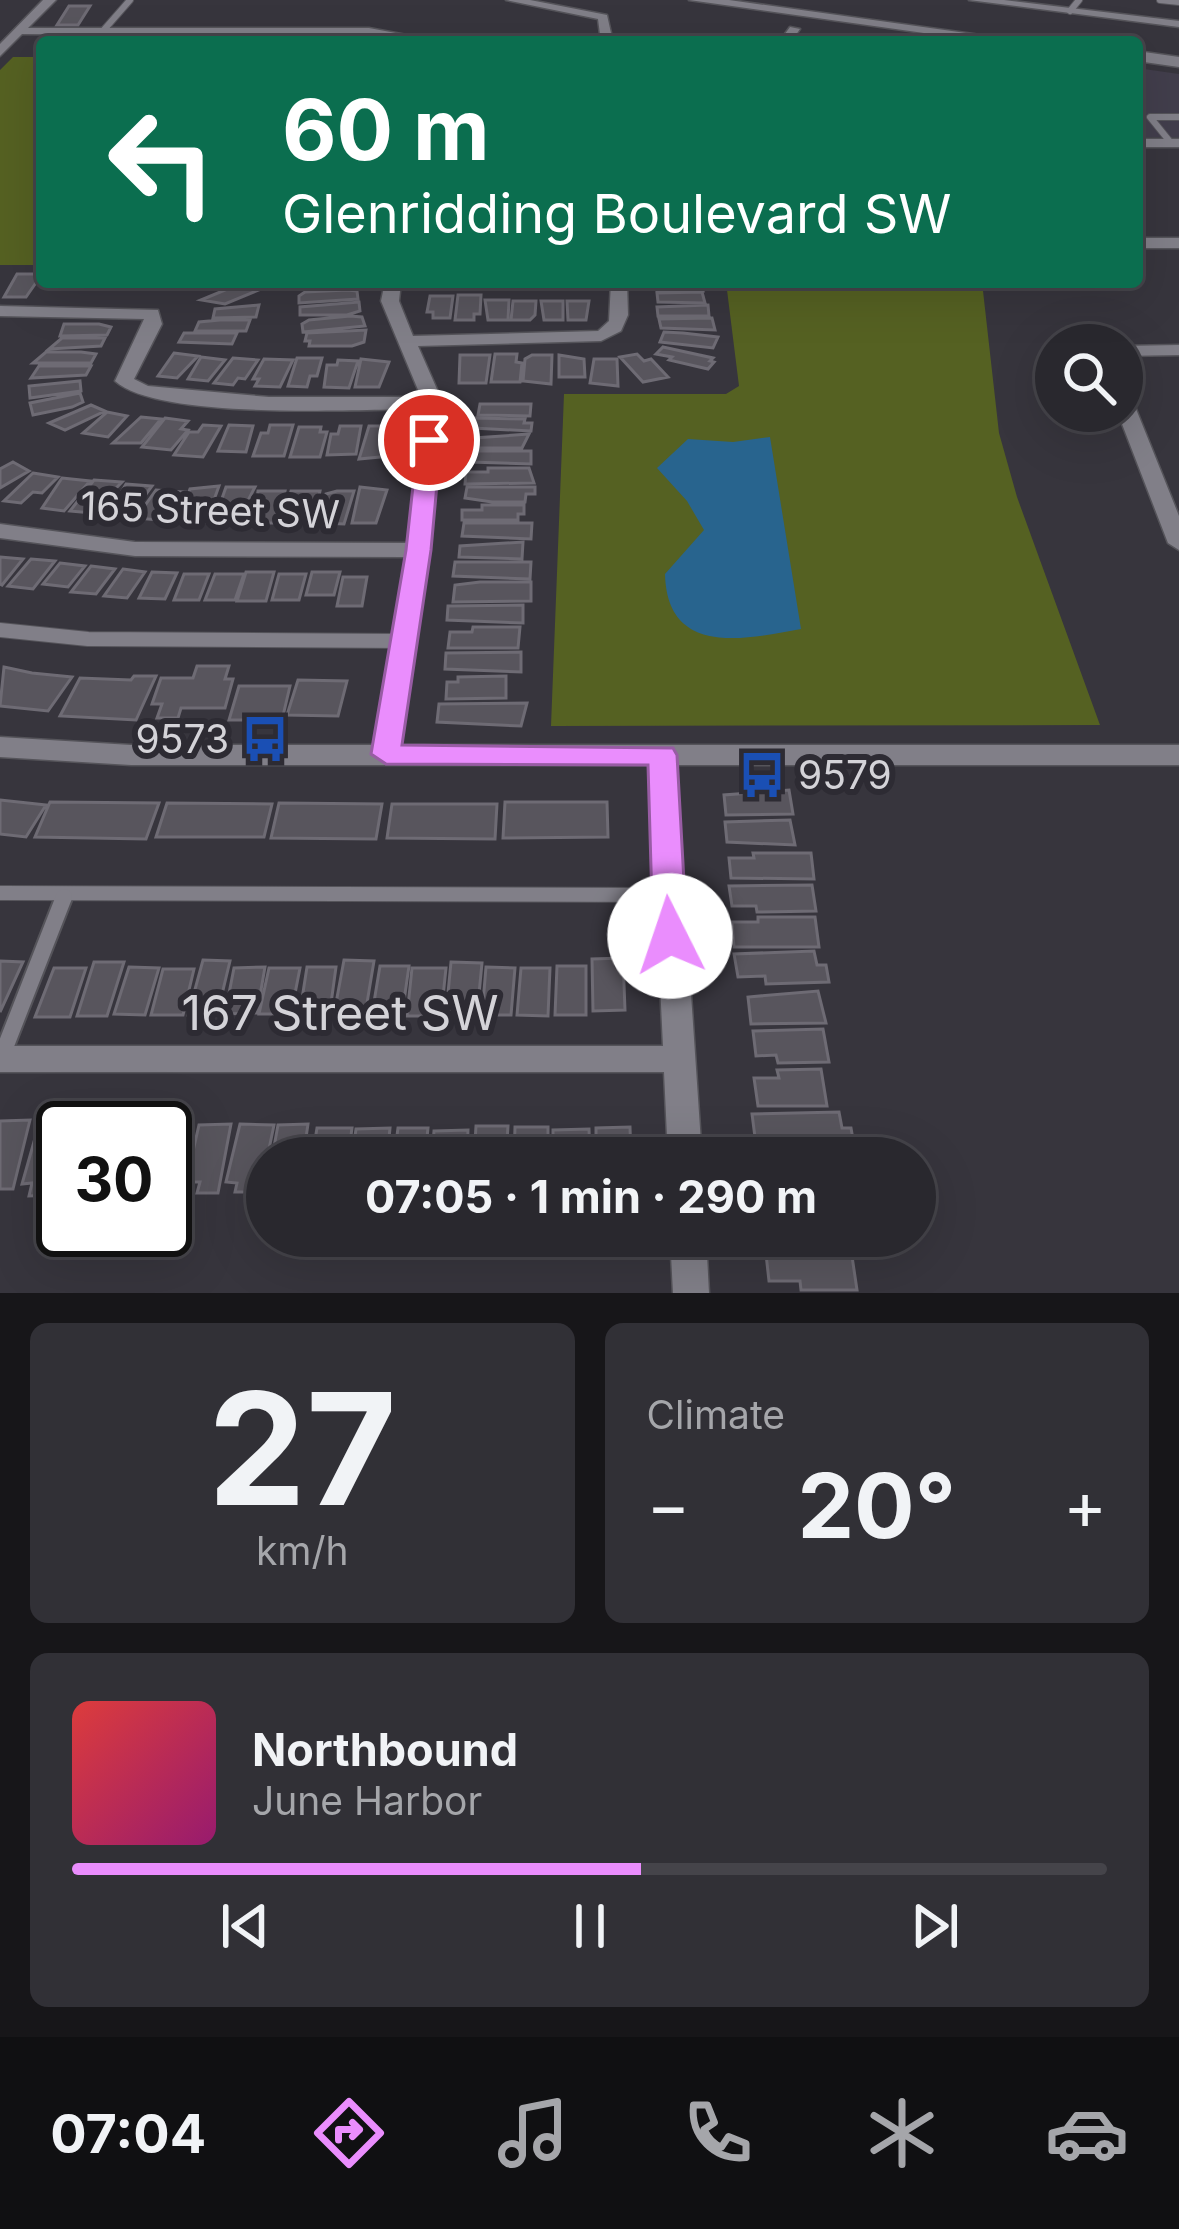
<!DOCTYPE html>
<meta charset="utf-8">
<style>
:root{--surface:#29282e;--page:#313036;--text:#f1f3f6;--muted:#a5a6aa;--line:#45444a;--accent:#ea8dfd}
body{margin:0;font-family:Inter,sans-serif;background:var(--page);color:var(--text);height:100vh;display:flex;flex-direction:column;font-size:45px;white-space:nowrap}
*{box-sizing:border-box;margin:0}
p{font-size:39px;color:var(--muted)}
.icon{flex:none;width:66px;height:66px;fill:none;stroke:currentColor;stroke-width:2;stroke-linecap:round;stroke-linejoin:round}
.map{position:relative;height:1293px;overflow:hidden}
.drawer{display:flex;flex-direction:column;gap:30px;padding:30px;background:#171619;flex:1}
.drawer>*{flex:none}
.banner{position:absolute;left:36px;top:36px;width:1107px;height:252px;border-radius:12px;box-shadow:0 12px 48px #0002,0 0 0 3px var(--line);background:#0b6e4f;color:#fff;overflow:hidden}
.buttons{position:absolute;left:1035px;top:324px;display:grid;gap:24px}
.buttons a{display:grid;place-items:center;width:108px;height:108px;border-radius:50%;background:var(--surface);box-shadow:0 12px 48px #0002,0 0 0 3px var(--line);font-size:60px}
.speed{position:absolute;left:36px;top:1101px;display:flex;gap:24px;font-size:60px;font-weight:700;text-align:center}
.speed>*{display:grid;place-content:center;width:156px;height:156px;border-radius:50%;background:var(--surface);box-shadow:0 12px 48px #0002,0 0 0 3px var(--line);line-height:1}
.speed .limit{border:6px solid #111;border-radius:18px;background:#fff;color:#111}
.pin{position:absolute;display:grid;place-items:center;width:102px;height:102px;color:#fff;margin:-51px;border:6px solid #fff;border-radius:50%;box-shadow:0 3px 12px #0007}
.me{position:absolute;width:132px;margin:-66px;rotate:356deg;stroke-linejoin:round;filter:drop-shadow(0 0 9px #0008)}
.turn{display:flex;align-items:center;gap:42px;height:252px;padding:0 48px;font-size:54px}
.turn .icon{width:156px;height:156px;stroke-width:2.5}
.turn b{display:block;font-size:84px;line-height:102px}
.big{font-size:90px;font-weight:700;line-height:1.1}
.drawer .tile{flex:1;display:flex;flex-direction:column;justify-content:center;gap:18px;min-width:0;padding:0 42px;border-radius:18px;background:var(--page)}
.drawer .dial{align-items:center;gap:0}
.dial b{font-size:156px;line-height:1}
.song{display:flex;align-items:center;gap:36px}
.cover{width:144px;height:144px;border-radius:18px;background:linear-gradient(135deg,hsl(0 70% 55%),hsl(320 70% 35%))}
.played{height:12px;border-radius:6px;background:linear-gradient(90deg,var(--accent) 55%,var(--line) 55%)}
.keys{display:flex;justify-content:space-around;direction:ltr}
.heat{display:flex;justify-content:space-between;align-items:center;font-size:66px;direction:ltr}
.drawer .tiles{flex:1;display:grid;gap:30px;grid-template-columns:1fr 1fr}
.tile:last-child{grid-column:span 2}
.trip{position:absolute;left:246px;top:1137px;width:690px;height:120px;border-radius:60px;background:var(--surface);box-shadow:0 12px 48px #0002,0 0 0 3px var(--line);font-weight:700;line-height:120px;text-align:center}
.tabs{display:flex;height:192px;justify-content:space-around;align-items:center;background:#101012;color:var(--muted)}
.tabs .icon{width:84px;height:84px}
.tabs .on{color:var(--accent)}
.tabs b{font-size:54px;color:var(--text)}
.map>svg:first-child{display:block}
.built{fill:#423e4c}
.green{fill:#556122}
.water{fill:#28648e}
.building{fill:#58555d;stroke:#6e6b74;stroke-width:3}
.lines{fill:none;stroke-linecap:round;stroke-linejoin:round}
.service-far2-casing{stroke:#55545a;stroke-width:8}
.service-far1-casing{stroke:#55545a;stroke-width:16}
.service-casing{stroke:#55545a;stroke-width:20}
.minor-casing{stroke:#55545a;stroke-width:3}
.tertiary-casing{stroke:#55545a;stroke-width:3}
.secondary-casing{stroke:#55545a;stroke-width:3}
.service-far2{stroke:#817f88;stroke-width:6}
.service-far1{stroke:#817f88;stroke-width:14}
.service{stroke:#817f88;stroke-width:16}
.minor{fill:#817f88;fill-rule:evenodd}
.tertiary{fill:#817f88;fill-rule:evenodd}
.secondary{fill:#817f88;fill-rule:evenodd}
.route{fill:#ea8dfd;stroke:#985ca4;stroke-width:3}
.labels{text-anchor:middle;stroke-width:12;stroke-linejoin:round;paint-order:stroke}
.street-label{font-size:39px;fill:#d4d3d8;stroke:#2d2b33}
.poi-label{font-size:39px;fill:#d4d3d8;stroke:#2d2b33;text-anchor:end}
.near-street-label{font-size:48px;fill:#d4d3d8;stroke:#2d2b33}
</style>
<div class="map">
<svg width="1179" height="1293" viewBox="0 0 1179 1293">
<rect width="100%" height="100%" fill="#37353d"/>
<!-- built -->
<path class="built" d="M1137 68 1179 74V137H1137Z"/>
<!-- green -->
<path class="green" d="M13 57H42V265H0V70Z
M726 282H982L999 433 1017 497 1100 725 551 726 564 394H726L739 386Z"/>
<!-- water -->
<path class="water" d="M770 437 801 629C743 640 667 656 665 574L704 530 687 501 657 468 688 439 733 442Z"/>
<!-- building -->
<path class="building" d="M69 6H90L78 25H57Z
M17 274H42L26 297H4Z
M244 282 261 289 225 304 201 300Z
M671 282H701L703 291H657L656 283Z
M347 290 357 291 358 299 299 303V296L305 292Z
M702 292 705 303 658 302 657 293Z
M458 295H481L480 314H474V320H455Z
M430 296H453L450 318H433V312H427Z
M485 300H509L508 320H488Z
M513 301H536L535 315 530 320H511Z
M541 301H563V320H544Z
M567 301H589L586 320H568Z
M359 302 360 311 347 315H300V307Z
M259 305 256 317 213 318 215 309Z
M708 305 709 316H658L657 307Z
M350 316 362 317 365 326 303 332 302 324 309 320Z
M712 318 715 330 661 328 659 319Z
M220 320H250L246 331H195L199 322Z
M64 324H99L111 327 107 335 60 336Z
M366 330 364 342 352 346H309L310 341H305L307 333Z
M664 332 683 333 718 337 713 348 660 342Z
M184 333H237L232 344 179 342Z
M62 338H105L101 346 49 349Z
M663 347 713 358 710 361 714 362 708 369 669 360 672 357 656 354Z
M46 352H81L96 354 91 363H33Z
M174 353 198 356 177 378 158 376Z
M495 354H517L516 362 522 363 520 382H491Z
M637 354 644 361 651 359 668 377 643 382 620 357Z
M460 355H490L486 383H459Z
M532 355H552L551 384 523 381 525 359Z
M559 355 584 359 585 377H559Z
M201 357 225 360 208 381 188 379Z
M233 358 258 360 245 379 238 378 233 385 214 383Z
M297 358H322L317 376H310L307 387 288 386Z
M264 359 293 360 280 387 255 386 259 379H253Z
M361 359 389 362 379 387H355Z
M594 359H617L618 386 590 383Z
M338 360 358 361 349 388 324 387 327 365H337Z
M39 366H91L86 375 31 378Z
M80 381 81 391 30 398 29 386Z
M80 393 83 402 72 407 33 415 30 403Z
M480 404H531L530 416 478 415Z
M91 405 105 411 65 430 49 423Z
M107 412 127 416 108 437 83 433Z
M141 417 161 419 141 443H113Z
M165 418 188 421 181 429 188 430 171 450 142 447Z
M474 418 525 419 524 423H532L531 431 473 428Z
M203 425 221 426 203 457 174 455 189 432H198Z
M229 425 253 426 246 452 218 451Z
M270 425H293L284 456H253L261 433H268Z
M340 426H361L356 454 327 455 331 434H338Z
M369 426H390L389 432H396L390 456 359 459Z
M299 427H321L320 432H327L320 457H290Z
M529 434 522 448H473L474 438Z
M471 451H531V464L470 462Z
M13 462 29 471 0 488V469Z
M488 468H529L534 483 465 484 466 472H488Z
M33 473 58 477 42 493 33 492 21 503 4 501Z
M62 478 90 481 64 511 42 508Z
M94 480 122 482 92 513 70 511Z
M126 484 152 486 129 517 108 515Z
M219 486 206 522H183L187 510H182L190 489Z
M226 487H255L236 524H213Z
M360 487 387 490 376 523H352Z
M467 487H535V494H526L525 502H492L465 498Z
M156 490 184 492 159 520 136 518Z
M258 491H285L277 523H254Z
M291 491H320L315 514H306L303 524H282Z
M337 491H354L344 524 322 523 326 494Z
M482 505H524V514H518V520H462V510H482Z
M464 523H532L531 539 462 536Z
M523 542 522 559 459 557 460 546Z
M0 557 23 559 2 585 0 584Z
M31 559 55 561 33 589 8 586Z
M455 562H531L530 579 453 576Z
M60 563 85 566 68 587 43 584Z
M91 566 115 569 96 594 71 592Z
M123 569 145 572 127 598 104 596Z
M152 572 177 573 165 599 139 598Z
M246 572H274L266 601H237Z
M312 572H340L334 595H306Z
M184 574H209L199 600H174Z
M215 574H244L235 600H205Z
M279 574H306L299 600H272Z
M343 577H367L362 606H337Z
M480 582H531V601L453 602 455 585Z
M523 605V623L447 620 448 606Z
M473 627H520L518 648H448L450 632H472Z
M521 652V672L445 669 446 653Z
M197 666H229L225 679H233L225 708H181L178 718H157L162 704H152L161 678H193Z
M4 667 32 673 72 677 48 711 0 706Z
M134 676H156L136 720 60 716 80 678 131 680Z
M506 676V698L446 699 447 682H458V677Z
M298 680 347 681 338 716 287 715Z
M239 686H290L282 720H229Z
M527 703 521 726 437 722 439 704Z
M789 790 793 814 726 815 724 795Z
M0 800 46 805 26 837 0 834Z
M50 802 159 803 146 839 35 837Z
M505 802H607L608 837 503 838Z
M167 803 272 804 264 837H156Z
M279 803 382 804 376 839 271 838Z
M392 804H497L495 839 387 838Z
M790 820 795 845 727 842 725 822Z
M753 853H811L814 879 731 878 729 858H754Z
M812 885 816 911 757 912 756 906H732L729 886Z
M758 917H815L819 947H734L732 922H758Z
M814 951 817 965H826L829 982 766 984 765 976 738 977 734 954Z
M623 958 625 1010 593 1011 592 959Z
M203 960 230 961 217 1015H188Z
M344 960 374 961 365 1015 334 1014Z
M0 961 23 962 0 1012Z
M94 962H124L107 1016H77Z
M451 962 482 963 477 1015 446 1014Z
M380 966H409L402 1015 372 1014Z
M557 966H586V1015H555Z
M129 967 159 968 145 1015 114 1014Z
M265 967 257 1013 225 1014 234 968Z
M307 967H336L329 1018H299Z
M486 967 515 968 511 1015H482Z
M54 968H86L70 1017H35Z
M269 968H300L291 1014H259Z
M412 968H446L441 1016H407Z
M521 968H550L548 1016 517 1015Z
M163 969H194L183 1015H151Z
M818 991 826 1023 751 1024 748 997Z
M823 1029 829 1062 778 1063 776 1055 756 1056 753 1031Z
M821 1069 827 1106H758L754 1078H779L777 1070Z
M839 1112 842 1128H851L855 1151 789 1153 788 1144 756 1145 752 1114Z
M30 1120 13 1189H0V1121Z
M75 1123 74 1128H63V1170L56 1195 29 1196 32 1183 22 1184 39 1124Z
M231 1124 218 1193H197L200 1182H186L199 1125Z
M240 1124 274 1125 260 1192H235L237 1183 226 1182Z
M308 1124 303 1158H272L278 1125Z
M158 1126H191L177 1194H165V1128Z
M476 1126H508L506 1158H474Z
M515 1127H548V1158H514Z
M630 1127 631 1158H596V1128Z
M317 1128H352L348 1158H312Z
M390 1128 387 1158H352L356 1129Z
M398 1128H428L425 1158H394Z
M589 1129 590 1158H553V1130Z
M468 1130 467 1158H432L434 1131Z
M764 1236H849L857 1290H801L800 1281H769Z"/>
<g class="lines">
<defs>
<path id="service-far2" d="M1160 0 1179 2
M1070 11 1079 0
M102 32 130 0
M1171 143 1150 117H1179"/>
<path id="service-far1" d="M0 630 88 639 405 641
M0 893 667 895
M63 900 65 895"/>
<path id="service" d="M1 1058 64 897"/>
<path id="minor" d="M506 0H530L607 15 613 42H601L598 19Z
M969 0H1004L1179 21V27Z
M790 27 800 29 791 42H779Z
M20 28H369L444 42 369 36 16 34Z
M1137 139H1179V147H1137Z
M1137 238H1179V248H1137Z
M385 282H401L399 301 413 336 598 331 609 321 611 282H627L628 315 621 331 601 341 418 346 443 403 430 550 399 755 386 764 373 755 407 557 135 556 0 538V524L135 542 409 543 423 409C358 409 160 421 115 381L144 319 0 316V306L158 310 162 324 134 379 148 386 269 397H421L381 301Z
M1179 345V355L1122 356V346Z
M1122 393 1132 399 1179 516V550L1168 543 1117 411H1122Z
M662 746 675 755 702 1158H668L664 1072H0V1046H663L649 755Z
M670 1236H706L709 1293H673Z"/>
<path id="tertiary" d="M43 0H56L0 56V44Z
M0 737 131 745H1179V765H131L0 757Z"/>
<path id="secondary" d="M689 0H729L1030 42H988Z
M1137 51 1179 57V67L1137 61Z"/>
</defs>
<!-- service-far2 casing -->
<use href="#service-far2" class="service-far2-casing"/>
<!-- service-far1 casing -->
<use href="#service-far1" class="service-far1-casing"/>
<!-- service casing -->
<use href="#service" class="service-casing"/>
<!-- minor casing -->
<use href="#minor" class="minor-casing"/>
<!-- tertiary casing -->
<use href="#tertiary" class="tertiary-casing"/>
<!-- secondary casing -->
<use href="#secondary" class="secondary-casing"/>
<!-- service-far2 -->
<use href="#service-far2" class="service-far2"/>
<!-- service-far1 -->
<use href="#service-far1" class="service-far1"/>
<!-- service -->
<use href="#service" class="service"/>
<!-- minor -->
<use href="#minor" class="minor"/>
<!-- tertiary -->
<use href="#tertiary" class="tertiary"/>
<!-- secondary -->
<use href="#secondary" class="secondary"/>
</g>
<!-- route -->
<path class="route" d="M429 433 441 440 431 550 402 745 673 748 677 755 687 936 682 945 670 949 658 945 653 936 648 765 386 764 371 754 406 550 418 440Z"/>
<!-- icons -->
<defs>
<symbol id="bus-bare" viewBox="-9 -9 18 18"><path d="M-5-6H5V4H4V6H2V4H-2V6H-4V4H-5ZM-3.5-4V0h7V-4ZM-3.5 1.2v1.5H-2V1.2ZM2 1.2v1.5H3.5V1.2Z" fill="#1a4fb4" stroke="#2d2b33" stroke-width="2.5" paint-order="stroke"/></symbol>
</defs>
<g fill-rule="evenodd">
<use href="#bus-bare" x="232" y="706" width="66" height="66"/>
<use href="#bus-bare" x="729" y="742" width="66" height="66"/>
</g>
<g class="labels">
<!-- street labels -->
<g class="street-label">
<text transform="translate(210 510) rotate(2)" y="14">165 Street SW</text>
</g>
<!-- poi labels -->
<g class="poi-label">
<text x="229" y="753">9573</text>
<text x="798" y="789" text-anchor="start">9579</text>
</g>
<!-- near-street labels -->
<g class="near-street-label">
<text x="340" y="1030">167 Street SW</text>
</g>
</g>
</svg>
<div class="buttons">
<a><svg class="icon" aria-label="search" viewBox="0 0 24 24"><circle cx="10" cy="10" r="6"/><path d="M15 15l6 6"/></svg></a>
</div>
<div class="speed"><div class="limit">30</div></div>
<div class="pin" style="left:429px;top:440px;background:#d93025"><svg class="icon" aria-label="arrive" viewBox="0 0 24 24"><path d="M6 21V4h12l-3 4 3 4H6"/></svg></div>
<svg class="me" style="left:670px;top:936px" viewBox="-20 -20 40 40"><circle r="19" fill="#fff"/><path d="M0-13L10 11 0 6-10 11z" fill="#ea8dfd"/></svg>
<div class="trip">07:05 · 1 min · 290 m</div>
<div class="banner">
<div class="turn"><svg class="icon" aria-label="left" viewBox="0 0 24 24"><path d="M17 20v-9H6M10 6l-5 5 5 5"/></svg><div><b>60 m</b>Glenridding Boulevard SW</div></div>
</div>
</div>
<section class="drawer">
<div class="tiles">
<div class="tile dial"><b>27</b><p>km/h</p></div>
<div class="tile"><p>Climate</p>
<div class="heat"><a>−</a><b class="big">20°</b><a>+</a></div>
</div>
<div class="tile">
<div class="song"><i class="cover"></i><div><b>Northbound</b><p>June Harbor</p></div></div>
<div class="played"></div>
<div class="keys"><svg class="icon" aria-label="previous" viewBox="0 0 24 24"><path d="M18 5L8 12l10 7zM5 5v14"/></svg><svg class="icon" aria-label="pause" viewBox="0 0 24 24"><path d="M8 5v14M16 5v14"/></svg><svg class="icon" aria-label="next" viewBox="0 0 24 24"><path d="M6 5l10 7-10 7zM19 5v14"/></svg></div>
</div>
</div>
</section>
<nav class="tabs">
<b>07:04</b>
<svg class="icon on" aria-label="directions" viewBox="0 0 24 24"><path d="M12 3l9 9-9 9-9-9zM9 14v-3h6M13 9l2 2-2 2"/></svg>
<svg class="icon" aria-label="music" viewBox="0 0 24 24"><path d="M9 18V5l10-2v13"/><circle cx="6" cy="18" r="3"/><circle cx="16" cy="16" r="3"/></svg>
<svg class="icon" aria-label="phone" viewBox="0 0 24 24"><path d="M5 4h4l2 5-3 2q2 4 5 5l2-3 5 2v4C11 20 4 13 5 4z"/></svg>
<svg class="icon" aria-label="climate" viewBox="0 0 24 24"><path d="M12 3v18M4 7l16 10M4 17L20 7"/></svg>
<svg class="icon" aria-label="car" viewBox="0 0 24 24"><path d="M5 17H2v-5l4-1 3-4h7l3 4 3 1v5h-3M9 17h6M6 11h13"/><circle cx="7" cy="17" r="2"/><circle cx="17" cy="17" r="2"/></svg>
</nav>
